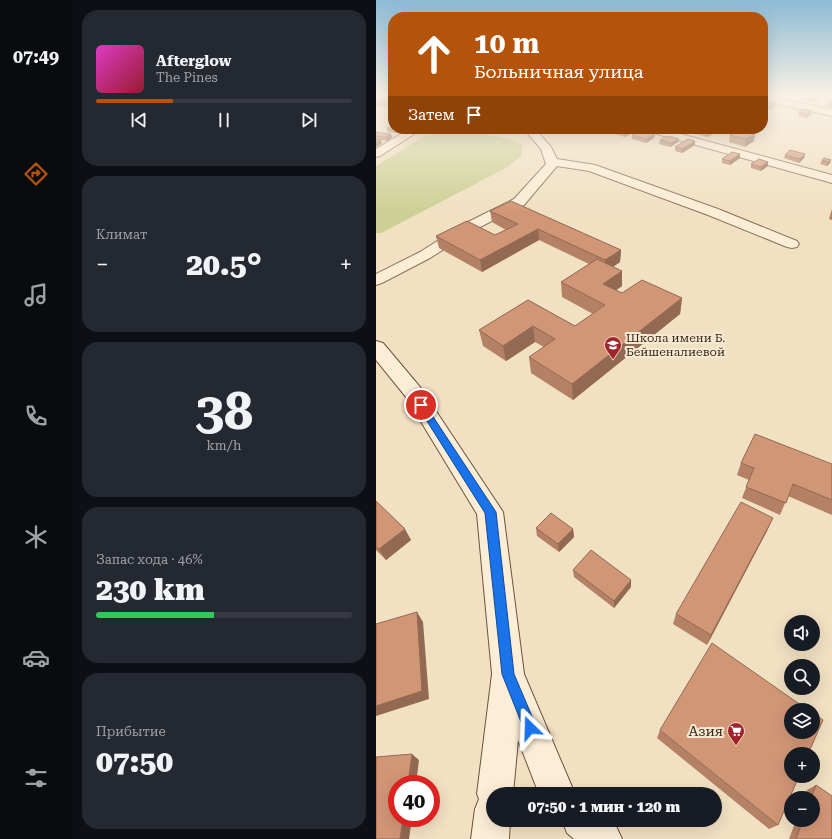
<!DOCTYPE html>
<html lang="ru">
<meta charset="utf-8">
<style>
:root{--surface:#171b24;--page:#242831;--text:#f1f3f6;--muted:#9ea1a6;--line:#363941;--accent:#b45309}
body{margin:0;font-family:"Roboto Serif",serif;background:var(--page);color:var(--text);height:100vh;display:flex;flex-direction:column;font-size:15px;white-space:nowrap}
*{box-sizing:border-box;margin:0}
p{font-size:13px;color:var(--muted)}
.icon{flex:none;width:22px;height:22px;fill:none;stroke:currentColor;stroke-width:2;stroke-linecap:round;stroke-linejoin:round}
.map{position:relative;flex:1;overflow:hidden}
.side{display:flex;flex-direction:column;gap:10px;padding:10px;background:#0d0f14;width:304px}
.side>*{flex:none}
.hud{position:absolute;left:12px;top:12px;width:380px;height:122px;border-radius:16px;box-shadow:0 4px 16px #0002;background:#b45309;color:#fff;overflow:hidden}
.controls{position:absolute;left:408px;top:615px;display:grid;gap:8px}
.controls a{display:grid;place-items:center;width:36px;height:36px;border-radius:50%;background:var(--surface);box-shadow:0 4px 16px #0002;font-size:20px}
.speed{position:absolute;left:12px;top:775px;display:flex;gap:8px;font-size:20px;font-weight:700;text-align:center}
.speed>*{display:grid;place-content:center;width:52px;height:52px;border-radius:50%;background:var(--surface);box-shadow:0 4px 16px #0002;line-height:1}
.speed .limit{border:6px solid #d22;background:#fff;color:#111}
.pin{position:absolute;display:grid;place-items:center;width:34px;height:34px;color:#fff;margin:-17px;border:2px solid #fff;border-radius:50%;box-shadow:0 1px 4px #0007}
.me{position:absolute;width:44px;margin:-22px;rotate:338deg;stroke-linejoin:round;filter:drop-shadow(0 0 3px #0008)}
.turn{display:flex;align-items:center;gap:14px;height:84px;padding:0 20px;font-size:18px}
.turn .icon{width:52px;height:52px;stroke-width:2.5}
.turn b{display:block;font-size:28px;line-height:34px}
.then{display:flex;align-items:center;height:38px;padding:0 20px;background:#0003;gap:8px;font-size:15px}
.big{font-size:30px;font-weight:800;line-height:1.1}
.side .card{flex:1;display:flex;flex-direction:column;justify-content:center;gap:6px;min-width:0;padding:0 14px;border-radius:16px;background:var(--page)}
.side .dial{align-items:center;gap:0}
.dial b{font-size:52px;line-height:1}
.song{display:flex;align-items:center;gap:12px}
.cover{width:48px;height:48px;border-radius:6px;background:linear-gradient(135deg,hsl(310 70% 55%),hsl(350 70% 35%))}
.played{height:4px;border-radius:2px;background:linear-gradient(90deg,var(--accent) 30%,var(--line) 30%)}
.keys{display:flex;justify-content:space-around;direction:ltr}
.heat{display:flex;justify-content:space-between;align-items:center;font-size:22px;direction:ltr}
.charge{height:6px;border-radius:3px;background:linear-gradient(90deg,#34c759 46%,var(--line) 0)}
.trip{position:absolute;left:110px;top:787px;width:236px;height:40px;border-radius:20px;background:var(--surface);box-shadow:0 4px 16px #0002;font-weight:800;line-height:40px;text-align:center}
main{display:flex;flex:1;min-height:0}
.dock{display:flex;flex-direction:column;width:72px;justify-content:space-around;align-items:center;background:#090b0e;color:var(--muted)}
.dock .icon{width:28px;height:28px}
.dock .current{color:var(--accent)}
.dock b{font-size:18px;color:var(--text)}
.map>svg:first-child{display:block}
.green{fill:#cdd095}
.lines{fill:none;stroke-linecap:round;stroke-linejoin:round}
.street-casing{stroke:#8c7058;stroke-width:2}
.secondary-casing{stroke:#6e513b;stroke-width:2}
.street{fill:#fbedd6;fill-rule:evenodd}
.secondary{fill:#fbedd6;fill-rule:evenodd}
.wall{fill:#b48165}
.shaded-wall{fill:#926953}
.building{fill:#d19676;stroke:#926953}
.route{fill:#1a73e8;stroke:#114b97}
.labels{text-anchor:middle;stroke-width:4;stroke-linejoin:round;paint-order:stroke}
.poi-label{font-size:12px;fill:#3b291d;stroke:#f8ead2;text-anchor:start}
.near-poi-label{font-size:14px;fill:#3b291d;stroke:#f8ead2;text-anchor:end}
</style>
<main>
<nav class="dock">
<b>07:49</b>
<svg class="icon current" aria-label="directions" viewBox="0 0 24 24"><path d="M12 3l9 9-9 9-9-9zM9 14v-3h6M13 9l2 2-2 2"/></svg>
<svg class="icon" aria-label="music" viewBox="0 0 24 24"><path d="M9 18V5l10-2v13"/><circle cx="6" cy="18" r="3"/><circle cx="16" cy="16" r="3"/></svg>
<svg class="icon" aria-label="phone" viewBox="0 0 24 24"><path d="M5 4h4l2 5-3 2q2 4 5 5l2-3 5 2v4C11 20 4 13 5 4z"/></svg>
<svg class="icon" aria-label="climate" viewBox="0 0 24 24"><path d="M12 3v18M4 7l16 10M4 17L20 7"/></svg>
<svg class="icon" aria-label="car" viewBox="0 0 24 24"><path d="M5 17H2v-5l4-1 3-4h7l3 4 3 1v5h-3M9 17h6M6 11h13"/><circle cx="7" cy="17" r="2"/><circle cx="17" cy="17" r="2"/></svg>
<svg class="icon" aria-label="filters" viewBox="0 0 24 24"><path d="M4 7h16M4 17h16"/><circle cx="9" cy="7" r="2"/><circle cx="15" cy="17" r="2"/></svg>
</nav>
<section class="side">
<div class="card">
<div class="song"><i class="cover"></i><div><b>Afterglow</b><p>The Pines</p></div></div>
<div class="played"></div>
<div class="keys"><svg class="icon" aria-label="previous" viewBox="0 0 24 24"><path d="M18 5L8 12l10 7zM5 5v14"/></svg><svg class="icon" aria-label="pause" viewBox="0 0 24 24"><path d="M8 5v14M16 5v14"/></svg><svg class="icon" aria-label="next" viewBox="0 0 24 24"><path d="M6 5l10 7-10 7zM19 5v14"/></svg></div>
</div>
<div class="card"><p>Климат</p>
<div class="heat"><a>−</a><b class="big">20.5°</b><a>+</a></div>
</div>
<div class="card dial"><b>38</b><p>km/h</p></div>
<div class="card"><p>Запас хода · 46%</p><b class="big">230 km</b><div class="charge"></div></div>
<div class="card"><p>Прибытие</p><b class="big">07:50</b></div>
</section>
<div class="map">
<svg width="456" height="839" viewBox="0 0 456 839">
<rect width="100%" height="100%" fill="#f1e0c2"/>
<!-- green -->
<path class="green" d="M80 131C104 133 124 135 146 144V155L132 167 5 233H0V166L50 135Z"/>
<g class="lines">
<defs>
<path id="street" d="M387 95 456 110V116L387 101Z
M33 129H46L4 156 0 157V149Z
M148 129H159L175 147 181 159 219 165 342 209 421 241 423 244 421 247 416 248 411 247 332 215 213 171 181 166 148 205 98 230 54 258 6 283 0 285V274L44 252 88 224 138 199 170 164 165 149Z
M269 129H286L456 175V183L270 131Z"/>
<path id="secondary" d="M0 341 7 343 44 387 127 512 148 674 199 794H163L142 740 137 794H117V820H134L133 839H95L99 809 103 799 101 794 116 674 101 514 30 397 0 360Z
M186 820H233L240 826 246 839H198L191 833Z"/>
</defs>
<!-- street casing -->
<use href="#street" class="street-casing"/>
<!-- secondary casing -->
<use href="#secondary" class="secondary-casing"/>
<!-- street -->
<use href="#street" class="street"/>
<!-- secondary -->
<use href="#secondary" class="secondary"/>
</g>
<!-- wall -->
<path class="wall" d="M0 95H17V108L0 106Z
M444 96 443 99 438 103 426 100 427 97Z
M387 100 400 103 399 106 394 110 387 108Z
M456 100V108L450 107 451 104Z
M436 111 435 114 430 118 422 116 423 112Z
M11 128 27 129 20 133 12 132Z
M190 129H204L198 132 190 130Z
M235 129H263L249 137 235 133Z
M304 129H321L316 132Z
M323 129H341V132L331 137 320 134V131Z
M0 132 16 138 11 141 5 140 6 143 0 147Z
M379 133 378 141 369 147 353 142 354 135Z
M256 135 278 138 270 143 256 139Z
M303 139 302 142 294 147 283 144 284 140Z
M319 145 306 153 299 151V147Z
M429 154 428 158 423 163 408 158 409 155Z
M364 158 354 165 346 163V159Z
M448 158 454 163 451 166 444 164 446 160Z
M392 162V166L385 171 375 168V164Z
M456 209V220L453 219Z
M114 211 245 250 244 262 237 267 246 286 240 290 246 293 306 298 304 314 197 400 155 373 153 357 168 347 159 342 130 361 107 346 103 330 152 300 199 326 217 314 186 297 185 282 213 264 163 240 106 272 63 248 60 236 119 235 130 230 116 222Z
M365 463 456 464V515L412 496 404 515 366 498 373 480 361 475Z
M0 501 35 540 10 560 0 550Z
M160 528 197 529 198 537 183 552 161 536Z
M392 529 331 645 297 624 300 614Z
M197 570 255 587 238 608 198 577Z
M284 730 402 825 393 829 281 738Z
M440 785 456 839H413L420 820H437V798H428L431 790Z"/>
<!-- shaded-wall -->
<path class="shaded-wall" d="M444 96 443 99 438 103 439 99Z
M400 103 399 106 394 110 395 106Z
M436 111 435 114 430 118 431 114Z
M20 129H27L20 133 19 130Z
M198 129H204L198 132Z
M250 129H263L249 137V130Z
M316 129H321L316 132Z
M340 129H341V132L331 137 332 134Z
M379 133 378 141 369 147 370 139Z
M15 134 16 138 11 141 10 137Z
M279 134 278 138 270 143V139Z
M303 139 302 142 294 147 295 143Z
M5 140 6 143 0 147V143Z
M319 141V145L306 153V149Z
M364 154V158L354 165V161Z
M429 154 428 158 423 163 424 159Z
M455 160 454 163 451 166 452 162Z
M392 162V166L385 171V167Z
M162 229 163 240 106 272 104 260Z
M245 250 244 262 229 272V260Z
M246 271V286L227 299V284Z
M306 298 304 314 197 400 196 384Z
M157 326 159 342 130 361 127 346Z
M397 518 392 529 331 645 335 635Z
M29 529 35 540 10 560 3 549Z
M197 529 198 537 183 552 182 544Z
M255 580V587L238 608V601Z
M41 612 47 622 53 699 0 716V706Z
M36 754 43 760 40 784H32Z
M27 818H36L33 839H24Z"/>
<!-- building -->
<path class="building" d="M0 95H17V98L0 96Z
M430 95H439L444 96 439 99 427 97Z
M387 100 400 103 395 106 387 105Z
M456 100V105L451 104Z
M427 109 436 111 431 114 423 112Z
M17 125V129H20L19 130 11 128Z
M323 129H340L332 134 320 131Z
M363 129 379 133 370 139 354 135Z
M265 130 279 134 270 139 256 135Z
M0 132 15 134 10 137 0 136Z
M292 136 303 139 295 143 284 140Z
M0 139 5 140 0 143Z
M312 139 319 141 306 149 299 147Z
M414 150 429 154 424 159 409 155Z
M356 152 364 154 354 161 346 159Z
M448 158 455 160 452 162 446 160Z
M383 159 392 162 385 167 375 164Z
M135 201 245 250 229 260 162 229 104 260 60 236 91 221 119 235 142 224 114 211Z
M221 259 246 271 227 284 246 293 266 280 306 298 196 384 153 357 179 339 157 326 127 346 103 330 152 300 199 326 229 305 185 282Z
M379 434 456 464V500L417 484 410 503 370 487 378 468 365 463Z
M0 501 29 529 3 549 0 547Z
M365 502 397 518 335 635 300 614Z
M175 513 197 529 182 544 160 528Z
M215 550 255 580 238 601 197 570Z
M41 612 46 691 0 706V624Z
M336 643 432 710H415V732H437V713L447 720 432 754H415V776H423L402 825 284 730Z
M36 754 32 784H21V818H27L24 839H0V757Z
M440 785 456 796V839H420L427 820H437V798H435Z"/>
<!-- sky -->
<linearGradient id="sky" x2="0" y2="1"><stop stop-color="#8dbad5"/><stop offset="0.45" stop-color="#f9f1e4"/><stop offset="1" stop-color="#f9f1e4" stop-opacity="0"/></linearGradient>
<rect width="456" height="212" fill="url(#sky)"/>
<!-- route -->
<path class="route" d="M45 402 48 403 120 512 138 674 161 728 159 732 154 734 149 732 126 674 109 513 42 407 41 405Z"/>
<!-- icons -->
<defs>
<symbol id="school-pin" viewBox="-11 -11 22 30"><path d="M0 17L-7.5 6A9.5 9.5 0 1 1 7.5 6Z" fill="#9f242d" stroke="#f8ead2"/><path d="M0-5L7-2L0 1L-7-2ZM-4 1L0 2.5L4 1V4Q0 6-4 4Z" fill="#fff"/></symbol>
<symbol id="supermarket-pin" viewBox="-11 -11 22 30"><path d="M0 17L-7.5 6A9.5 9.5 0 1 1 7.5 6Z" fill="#9f242d" stroke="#f8ead2"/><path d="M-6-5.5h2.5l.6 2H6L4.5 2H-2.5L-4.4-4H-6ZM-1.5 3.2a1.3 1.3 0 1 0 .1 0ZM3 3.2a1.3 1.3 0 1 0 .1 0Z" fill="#fff"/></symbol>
</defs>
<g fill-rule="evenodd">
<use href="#school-pin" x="227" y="335" width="20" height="27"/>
<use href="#supermarket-pin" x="350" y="721" width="20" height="27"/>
</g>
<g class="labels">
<!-- poi labels -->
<g class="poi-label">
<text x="250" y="342">Школа имени Б.<tspan x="250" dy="14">Бейшеналиевой</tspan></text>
</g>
<!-- near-poi labels -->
<g class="near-poi-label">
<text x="347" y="736">Азия</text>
</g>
</g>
</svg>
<div class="controls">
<a><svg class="icon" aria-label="sound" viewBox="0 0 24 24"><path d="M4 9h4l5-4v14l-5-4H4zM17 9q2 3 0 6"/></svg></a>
<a><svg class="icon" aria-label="search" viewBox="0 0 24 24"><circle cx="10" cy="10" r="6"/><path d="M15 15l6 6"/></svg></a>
<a><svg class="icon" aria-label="layers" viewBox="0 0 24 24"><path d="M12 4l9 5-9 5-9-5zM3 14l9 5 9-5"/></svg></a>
<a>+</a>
<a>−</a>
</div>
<div class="speed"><div class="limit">40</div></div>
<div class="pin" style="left:45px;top:405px;background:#d93025"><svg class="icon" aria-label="arrive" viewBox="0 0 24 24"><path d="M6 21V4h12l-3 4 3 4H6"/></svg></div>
<svg class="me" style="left:154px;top:728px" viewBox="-20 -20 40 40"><path d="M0-17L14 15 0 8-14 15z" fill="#1a73e8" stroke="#fff" stroke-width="4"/></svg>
<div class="trip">07:50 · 1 мин · 120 m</div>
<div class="hud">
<div class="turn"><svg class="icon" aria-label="ahead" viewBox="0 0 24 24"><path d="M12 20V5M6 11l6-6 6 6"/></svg><div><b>10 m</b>Больничная улица</div></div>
<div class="then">Затем<svg class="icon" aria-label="arrive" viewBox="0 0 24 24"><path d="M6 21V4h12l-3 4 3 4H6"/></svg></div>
</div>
</div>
</main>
